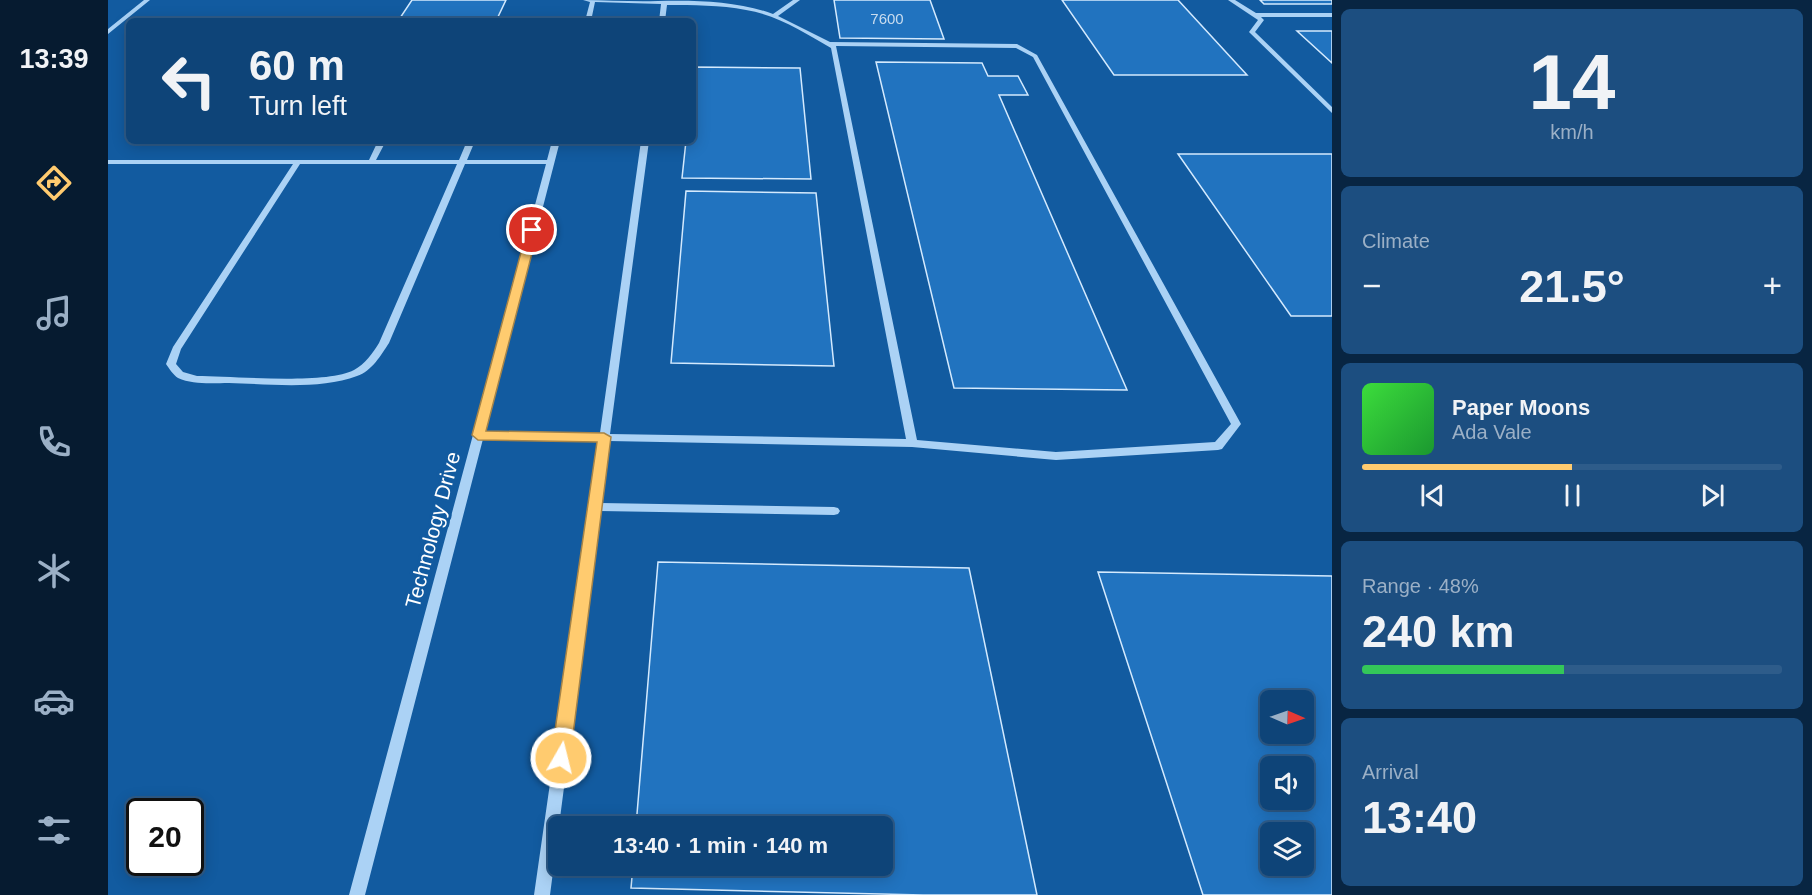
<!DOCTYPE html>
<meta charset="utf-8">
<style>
:root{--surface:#0e4478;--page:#1c4e80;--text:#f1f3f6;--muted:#9bb0c6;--line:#2e5c8a;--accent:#ffcb6f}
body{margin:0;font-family:Arial,sans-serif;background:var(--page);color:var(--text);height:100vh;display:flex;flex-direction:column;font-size:22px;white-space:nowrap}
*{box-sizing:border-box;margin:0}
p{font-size:20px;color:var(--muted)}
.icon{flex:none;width:33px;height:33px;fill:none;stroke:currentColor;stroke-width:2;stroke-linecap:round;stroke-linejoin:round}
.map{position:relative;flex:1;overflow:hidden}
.side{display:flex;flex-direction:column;gap:9px;padding:9px;background:#082542;width:480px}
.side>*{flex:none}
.guide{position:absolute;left:18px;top:18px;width:570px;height:126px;border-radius:9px;box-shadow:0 3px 15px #0003,0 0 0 2px var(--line);background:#0e4478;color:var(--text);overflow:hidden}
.needle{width:39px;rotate:92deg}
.fabs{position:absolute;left:1152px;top:690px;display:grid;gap:12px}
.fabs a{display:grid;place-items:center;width:54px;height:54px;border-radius:9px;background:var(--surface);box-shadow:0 3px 15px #0003,0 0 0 2px var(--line);font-size:30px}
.speed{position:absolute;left:18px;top:798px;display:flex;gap:12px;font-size:30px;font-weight:700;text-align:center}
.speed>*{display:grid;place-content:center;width:78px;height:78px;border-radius:50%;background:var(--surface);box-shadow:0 3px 15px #0003,0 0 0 2px var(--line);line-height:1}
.speed .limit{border:3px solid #111;border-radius:9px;background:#fff;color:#111}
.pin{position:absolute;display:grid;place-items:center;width:51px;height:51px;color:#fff;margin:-26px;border:3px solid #fff;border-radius:50%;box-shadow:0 2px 6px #0007}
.me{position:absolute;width:66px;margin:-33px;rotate:8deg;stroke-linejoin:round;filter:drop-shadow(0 0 4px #0008)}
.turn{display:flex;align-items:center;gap:21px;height:126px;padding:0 24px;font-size:27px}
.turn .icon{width:78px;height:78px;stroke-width:2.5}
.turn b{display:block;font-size:42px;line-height:51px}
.big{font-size:45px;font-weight:800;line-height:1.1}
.side .card{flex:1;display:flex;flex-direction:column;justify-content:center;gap:9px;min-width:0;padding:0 21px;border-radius:9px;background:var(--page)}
.side .dial{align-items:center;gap:0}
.dial b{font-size:78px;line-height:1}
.song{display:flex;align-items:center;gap:18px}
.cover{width:72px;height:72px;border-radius:9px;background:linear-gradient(135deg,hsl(120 70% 55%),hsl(130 70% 35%))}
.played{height:6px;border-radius:3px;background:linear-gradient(90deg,var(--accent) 50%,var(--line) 50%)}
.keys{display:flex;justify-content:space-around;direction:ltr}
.heat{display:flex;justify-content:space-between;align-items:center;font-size:33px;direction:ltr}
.charge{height:9px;border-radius:4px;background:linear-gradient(90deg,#34c759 48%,var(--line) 0)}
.trip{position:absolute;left:440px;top:816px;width:345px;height:60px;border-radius:9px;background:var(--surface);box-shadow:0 3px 15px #0003,0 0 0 2px var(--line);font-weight:800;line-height:60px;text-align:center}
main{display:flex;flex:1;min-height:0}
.menu{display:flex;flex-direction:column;width:108px;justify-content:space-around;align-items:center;background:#061b30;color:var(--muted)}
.menu .icon{width:42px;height:42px}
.menu .current{color:var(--accent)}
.menu b{font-size:27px;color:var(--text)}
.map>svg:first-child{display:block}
.building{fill:#2173bf;stroke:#d4eafe;stroke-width:1.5;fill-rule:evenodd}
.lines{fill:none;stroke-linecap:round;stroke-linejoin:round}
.minor{fill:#abd2f5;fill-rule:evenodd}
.route{fill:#ffcb6f;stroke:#a68448;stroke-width:1.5}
.labels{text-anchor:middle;stroke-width:6;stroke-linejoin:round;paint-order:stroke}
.far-number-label{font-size:15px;fill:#c8dcef}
.street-label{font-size:21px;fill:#fff;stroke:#125ba0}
</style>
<main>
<nav class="menu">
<b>13:39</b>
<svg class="icon current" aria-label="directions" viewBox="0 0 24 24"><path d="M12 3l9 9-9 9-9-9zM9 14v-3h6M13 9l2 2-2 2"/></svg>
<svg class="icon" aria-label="music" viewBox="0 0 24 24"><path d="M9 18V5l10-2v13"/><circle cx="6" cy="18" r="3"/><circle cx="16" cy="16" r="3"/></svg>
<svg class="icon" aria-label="phone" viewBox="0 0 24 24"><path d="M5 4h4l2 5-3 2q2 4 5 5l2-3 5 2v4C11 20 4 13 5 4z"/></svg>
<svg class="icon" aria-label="climate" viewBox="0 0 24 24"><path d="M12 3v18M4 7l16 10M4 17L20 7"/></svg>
<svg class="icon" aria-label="car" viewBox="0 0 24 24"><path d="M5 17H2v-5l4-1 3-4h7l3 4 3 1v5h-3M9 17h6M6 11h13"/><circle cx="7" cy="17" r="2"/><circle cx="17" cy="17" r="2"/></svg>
<svg class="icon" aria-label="filters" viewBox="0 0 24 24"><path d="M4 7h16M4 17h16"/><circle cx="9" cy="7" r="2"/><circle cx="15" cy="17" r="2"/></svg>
</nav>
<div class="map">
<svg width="1224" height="895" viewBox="0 0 1224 895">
<rect width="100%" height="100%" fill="#125ba0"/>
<!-- building -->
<path class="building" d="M304 0H398L388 21H290Z
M726 0H822L836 39 732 38Z
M954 0H1070L1139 75H1006Z
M1152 0H1224V4H1156Z
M1189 31H1224V63Z
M768 62 874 63 880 76H910L920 95H891L1019 390 846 388Z
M585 67 692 68 703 179 574 178 578 141H585Z
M1070 154H1224V316H1183Z
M578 191 708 193 726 366 563 363Z
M550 562 861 568 929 895H815L523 888 525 866H774V826H528Z
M990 572 1224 576V895H1095ZM1162 700H1196V734H1162ZM1162 766H1196V800H1162ZM1162 832H1196V866H1162Z"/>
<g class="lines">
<!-- minor -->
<path class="minor" d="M36 0H42L0 34V29Z
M475 0C500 0 525 2 550 1 587 0 630 1 665 14L685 0H692L670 16 722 42 909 44 929 55 1133 424 1114 449 1110 450 948 460 804 447 501 441 493 503 726 507 730 508 732 511 730 514 726 515 492 511 442 895H426L491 441 375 439 257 895H241L438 164H357L281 343C273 355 264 371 249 376 212 390 160 384 121 383 105 383 85 385 70 378 65 375 61 368 58 364L65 347 185 164H0V160H261L270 141H278L268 160H351L359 141H367L359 160H439L444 141H452L377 431 492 433 533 141H541L502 434 798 439 723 48C697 33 669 15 638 10 612 5 585 5 559 5L557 21H551L553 4 487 2 483 21H477L482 2ZM728 46 908 48 925 57 1123 424 1107 442 948 452 809 440ZM192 164H349L271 343C265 353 257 364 246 370 218 385 124 376 89 376L75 372 68 364 73 349Z
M1120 0H1127L1148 13H1224V17H1153L1156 20 1147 32 1224 107V113L1142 33 1141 32 1150 20Z"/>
</g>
<!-- route -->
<path class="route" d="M424 227 430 230 378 431 496 433 503 437 462 758 459 764 453 767 446 764 443 758 489 442 370 440 364 435 419 230Z"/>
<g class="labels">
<!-- far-number labels -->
<g class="far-number-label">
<text x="779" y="24">7600</text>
</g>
<!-- street labels -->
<g class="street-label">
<text transform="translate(325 530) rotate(-75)" y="7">Technology Drive</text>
</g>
</g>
</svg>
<div class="fabs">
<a><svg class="needle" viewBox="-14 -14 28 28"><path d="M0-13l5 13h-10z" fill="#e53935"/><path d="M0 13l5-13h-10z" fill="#9bb0c6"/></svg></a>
<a><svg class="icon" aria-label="sound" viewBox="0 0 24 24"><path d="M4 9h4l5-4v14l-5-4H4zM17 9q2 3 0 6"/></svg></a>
<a><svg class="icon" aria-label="layers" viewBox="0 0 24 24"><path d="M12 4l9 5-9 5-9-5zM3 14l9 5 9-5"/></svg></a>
</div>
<div class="speed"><div class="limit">20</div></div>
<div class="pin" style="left:424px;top:230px;background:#d93025"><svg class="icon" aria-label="arrive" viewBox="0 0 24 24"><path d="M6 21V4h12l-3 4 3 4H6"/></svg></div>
<svg class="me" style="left:453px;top:758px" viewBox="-20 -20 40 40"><circle r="17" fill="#ffcb6f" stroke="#fff" stroke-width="3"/><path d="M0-11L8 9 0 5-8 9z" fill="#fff"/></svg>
<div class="trip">13:40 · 1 min · 140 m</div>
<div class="guide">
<div class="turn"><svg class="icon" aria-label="left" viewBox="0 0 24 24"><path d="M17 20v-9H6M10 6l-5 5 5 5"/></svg><div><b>60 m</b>Turn left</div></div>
</div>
</div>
<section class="side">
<div class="card dial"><b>14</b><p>km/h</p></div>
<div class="card"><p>Climate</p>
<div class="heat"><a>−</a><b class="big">21.5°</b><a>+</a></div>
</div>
<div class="card">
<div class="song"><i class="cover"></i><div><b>Paper Moons</b><p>Ada Vale</p></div></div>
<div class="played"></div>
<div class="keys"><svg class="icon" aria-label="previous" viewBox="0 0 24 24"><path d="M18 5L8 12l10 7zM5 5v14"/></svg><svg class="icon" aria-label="pause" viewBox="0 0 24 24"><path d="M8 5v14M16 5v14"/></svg><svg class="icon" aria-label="next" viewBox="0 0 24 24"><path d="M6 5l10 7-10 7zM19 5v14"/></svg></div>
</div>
<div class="card"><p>Range · 48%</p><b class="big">240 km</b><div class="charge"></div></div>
<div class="card"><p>Arrival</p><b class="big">13:40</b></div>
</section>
</main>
